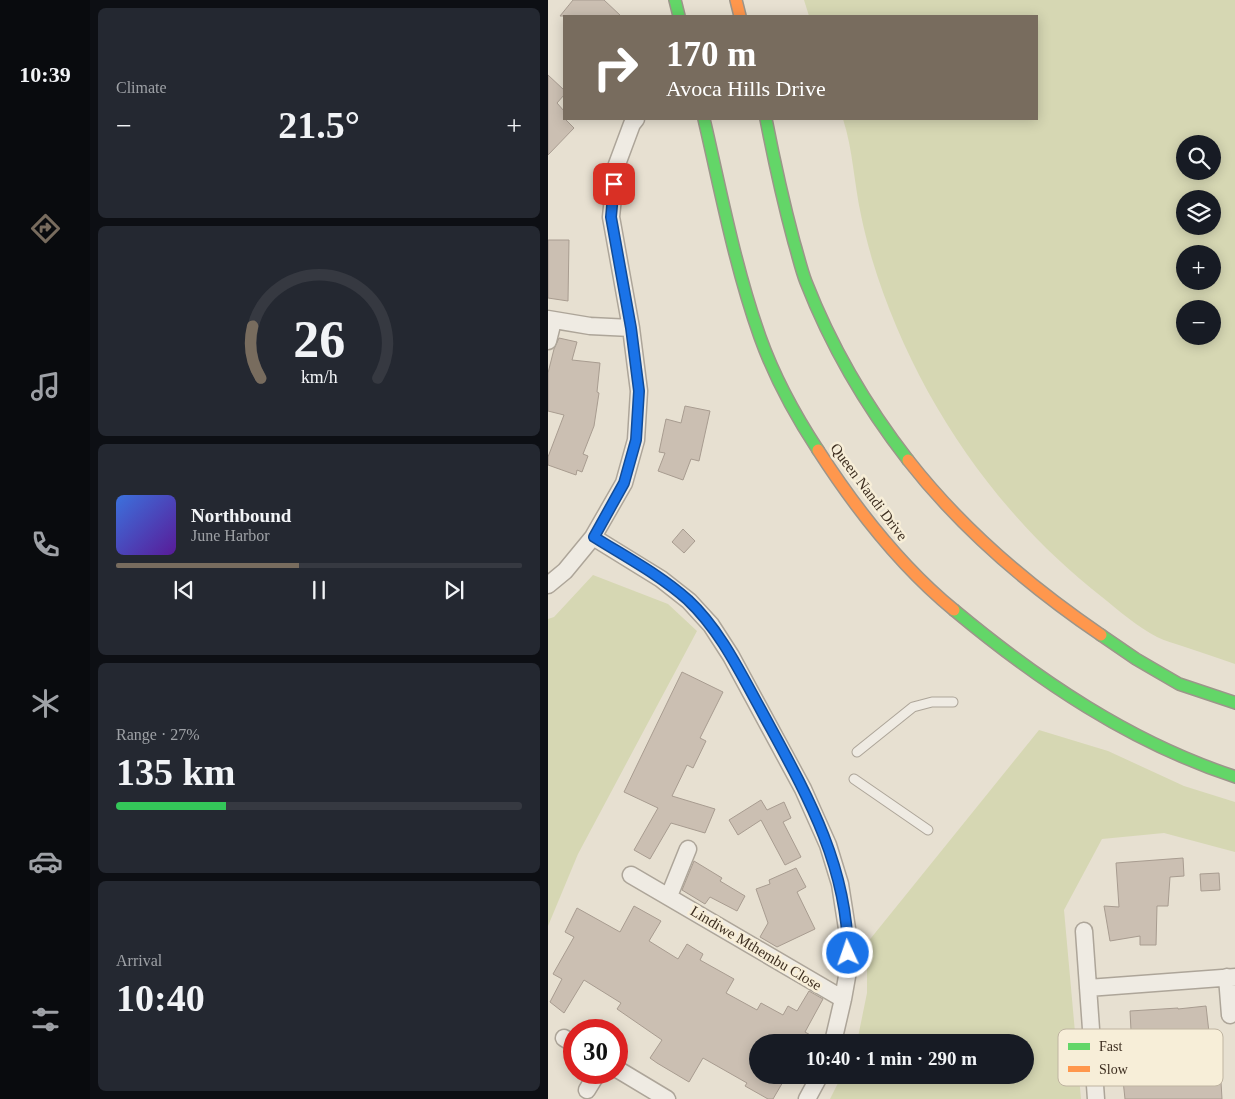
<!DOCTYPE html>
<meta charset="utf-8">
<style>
:root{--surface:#171b24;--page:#242831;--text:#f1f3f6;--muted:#9ea1a6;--line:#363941;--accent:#786c5e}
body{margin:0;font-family:"Times New Roman",serif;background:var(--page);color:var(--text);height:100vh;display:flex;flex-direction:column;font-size:19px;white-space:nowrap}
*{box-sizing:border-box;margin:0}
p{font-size:16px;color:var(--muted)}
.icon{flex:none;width:28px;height:28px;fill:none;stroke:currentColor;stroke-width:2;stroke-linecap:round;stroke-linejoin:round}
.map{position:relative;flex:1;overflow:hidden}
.drawer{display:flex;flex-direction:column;gap:8px;padding:8px;background:#0d0f14;width:458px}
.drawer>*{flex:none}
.banner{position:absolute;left:15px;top:15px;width:475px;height:105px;border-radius:0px;box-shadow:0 2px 12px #0003;background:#786c5e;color:#fff;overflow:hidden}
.tools{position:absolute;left:628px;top:135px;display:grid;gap:10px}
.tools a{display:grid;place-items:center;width:45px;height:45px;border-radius:50%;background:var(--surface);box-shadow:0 2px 12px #0003;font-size:25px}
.speed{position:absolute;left:15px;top:1019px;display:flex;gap:10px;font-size:25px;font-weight:700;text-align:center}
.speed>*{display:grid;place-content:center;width:65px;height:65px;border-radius:50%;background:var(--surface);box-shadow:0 2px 12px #0003;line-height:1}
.speed .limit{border:8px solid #d22;background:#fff;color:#111}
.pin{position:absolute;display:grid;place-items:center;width:42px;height:42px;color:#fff;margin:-21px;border-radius:10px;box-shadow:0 2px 8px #0006}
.me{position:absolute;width:55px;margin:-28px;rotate:357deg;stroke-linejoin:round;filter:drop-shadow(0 0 4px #0008)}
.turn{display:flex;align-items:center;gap:18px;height:105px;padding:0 20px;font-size:22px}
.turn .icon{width:65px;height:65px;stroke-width:2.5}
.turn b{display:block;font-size:35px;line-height:42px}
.big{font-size:38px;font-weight:700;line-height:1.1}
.drawer .tile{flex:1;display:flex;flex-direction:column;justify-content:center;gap:8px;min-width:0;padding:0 18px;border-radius:8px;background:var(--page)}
.drawer .dial{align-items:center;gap:0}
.dial svg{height:130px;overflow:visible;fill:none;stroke:var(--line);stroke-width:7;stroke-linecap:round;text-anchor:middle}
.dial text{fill:var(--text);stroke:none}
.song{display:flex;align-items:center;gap:15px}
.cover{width:60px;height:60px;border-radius:8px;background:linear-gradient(135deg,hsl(220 70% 55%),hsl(270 70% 35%))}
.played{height:5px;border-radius:2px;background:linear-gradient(90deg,var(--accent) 45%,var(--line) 45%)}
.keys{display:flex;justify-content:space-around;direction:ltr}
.heat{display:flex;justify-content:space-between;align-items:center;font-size:28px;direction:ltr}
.charge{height:8px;border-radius:4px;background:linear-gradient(90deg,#34c759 27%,var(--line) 0)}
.trip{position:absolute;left:201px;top:1034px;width:285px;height:50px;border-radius:25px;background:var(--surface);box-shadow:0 2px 12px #0003;font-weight:700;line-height:50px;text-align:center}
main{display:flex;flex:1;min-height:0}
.dock{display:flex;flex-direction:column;width:90px;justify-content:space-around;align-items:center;background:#090b0e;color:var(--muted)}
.dock .icon{width:35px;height:35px}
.dock .selected{color:var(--accent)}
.dock b{font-size:22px;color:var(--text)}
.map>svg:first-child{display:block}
.green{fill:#d6d7b3;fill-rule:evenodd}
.building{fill:#cbbfb2;stroke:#a89c90}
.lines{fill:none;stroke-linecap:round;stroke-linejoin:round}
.lane-casing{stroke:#ada599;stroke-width:11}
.street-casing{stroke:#ada599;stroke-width:19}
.fast-casing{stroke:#9c958a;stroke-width:14}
.slow-casing{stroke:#9c958a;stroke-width:14}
.lane{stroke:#efebe3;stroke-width:9}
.street{stroke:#efebe3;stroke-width:16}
.fast{stroke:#63d668;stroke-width:11}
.slow{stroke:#ff974d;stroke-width:11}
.route-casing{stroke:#114b97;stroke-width:12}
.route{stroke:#1a73e8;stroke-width:9}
.labels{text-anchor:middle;stroke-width:5;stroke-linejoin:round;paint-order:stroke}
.street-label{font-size:15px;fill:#3d2e20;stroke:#f7eed8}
.key{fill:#f7eed8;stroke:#bfb4a1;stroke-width:1}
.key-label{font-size:14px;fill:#3d2e20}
</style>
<main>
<nav class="dock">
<b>10:39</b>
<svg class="icon selected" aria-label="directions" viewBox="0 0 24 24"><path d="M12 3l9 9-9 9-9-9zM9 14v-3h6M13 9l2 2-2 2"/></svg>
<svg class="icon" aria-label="music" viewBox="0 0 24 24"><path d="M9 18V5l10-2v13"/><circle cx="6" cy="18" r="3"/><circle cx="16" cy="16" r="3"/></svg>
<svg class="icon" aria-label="phone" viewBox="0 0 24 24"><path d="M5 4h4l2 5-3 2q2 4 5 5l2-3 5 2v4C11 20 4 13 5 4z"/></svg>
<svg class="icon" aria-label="climate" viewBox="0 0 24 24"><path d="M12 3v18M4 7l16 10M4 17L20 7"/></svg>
<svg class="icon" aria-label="car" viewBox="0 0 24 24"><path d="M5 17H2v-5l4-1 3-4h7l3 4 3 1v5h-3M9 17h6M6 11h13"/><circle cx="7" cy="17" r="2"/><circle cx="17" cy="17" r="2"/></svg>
<svg class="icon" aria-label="filters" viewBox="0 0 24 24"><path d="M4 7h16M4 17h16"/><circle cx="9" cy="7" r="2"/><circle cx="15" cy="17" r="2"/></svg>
</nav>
<section class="drawer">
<div class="tile"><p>Climate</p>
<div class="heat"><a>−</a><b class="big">21.5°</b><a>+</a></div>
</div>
<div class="tile dial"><svg viewBox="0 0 100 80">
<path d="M14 69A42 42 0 1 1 86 69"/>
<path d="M14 69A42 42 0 0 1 9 37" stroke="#786c5e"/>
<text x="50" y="56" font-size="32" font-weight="700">26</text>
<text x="50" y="72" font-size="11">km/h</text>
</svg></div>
<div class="tile">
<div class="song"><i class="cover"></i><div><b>Northbound</b><p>June Harbor</p></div></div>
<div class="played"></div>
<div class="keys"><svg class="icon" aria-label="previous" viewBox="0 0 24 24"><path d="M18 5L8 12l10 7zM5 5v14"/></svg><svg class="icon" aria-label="pause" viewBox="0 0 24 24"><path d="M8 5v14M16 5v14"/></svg><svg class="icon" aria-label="next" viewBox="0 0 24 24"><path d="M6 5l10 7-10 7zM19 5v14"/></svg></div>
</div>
<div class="tile"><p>Range · 27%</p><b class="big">135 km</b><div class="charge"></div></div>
<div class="tile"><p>Arrival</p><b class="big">10:40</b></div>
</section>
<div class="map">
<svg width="688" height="1099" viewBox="0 0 688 1099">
<rect width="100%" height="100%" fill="#e7e0d1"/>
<!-- green -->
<path class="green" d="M256 0H687V664C670 658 652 652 634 646 626 643 617 641 609 637 590 627 571 611 554 597 445 512 364 391 324 259 320 245 316 230 313 215 306 183 305 150 295 119H489V16H261ZM636 144H664V171H636ZM636 199H664V226H636ZM636 254H664V281H636ZM636 309H664V336H636Z
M45 575 120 604 149 631 30 854 0 926V619L6 617Z
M491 730 560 751 636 786 687 802V852L616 833 554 839 516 910 533 1099H282L294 1075H478V1042H309L319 993V943Z"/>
<!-- building -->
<path class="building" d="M25 0H56L73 16H12Z
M0 75 16 90V95L9 103 16 111V119H20L18 120 26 128 0 155Z
M0 240H21L20 301 0 298Z
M11 338 29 342 24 360 52 363 49 392 51 393 46 426 35 454 40 456 34 472 29 470 28 475 0 465V457L16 415 0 411V373L6 349Z
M137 406 162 411 151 461 143 459 135 480 110 471 117 453 111 452 118 419 133 423Z
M135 529 147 541 136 553 124 542Z
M134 672 175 692 152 738 158 741 145 768 139 765 124 796 167 809 157 833 123 823 102 859 86 850 110 808 76 792Z
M213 800 219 810 236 802 243 818 235 822 253 857 237 865 213 820 190 835 181 820Z
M635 858 636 876 622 877 620 906H609L608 945H592V936L562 941 556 906 571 907 568 863Z
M146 861 174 878 172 881 197 896 189 911 162 897 157 904 134 890Z
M248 868 258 887 249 892 267 929 229 947 212 937 220 923 208 889 222 884 221 880Z
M671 873 672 890 653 891 652 874Z
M86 906 113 921 101 941 130 959 139 944 155 954 152 960 186 979 178 993 209 1010 213 1003 235 1015 240 1006 249 1011 261 991 275 999 257 1032 275 1042H210V1075H239L225 1099H220L197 1086 199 1083 155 1058 141 1082 109 1063 102 1058 114 1040 69 1009 73 1003 36 980 16 1013 2 1002 14 979 5 974 26 937 17 932 29 908 72 932Z
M658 1006 662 1041 669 1040 671 1082H673L674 1099H577L572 1052 584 1050 582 1011 630 1008V1009Z"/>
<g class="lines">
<defs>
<path id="lane" d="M309 752 365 707 384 702H405
M306 779 380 830"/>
<path id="street" d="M0 319 42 326 83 328
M0 341 5 321
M45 537 113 579 141 601 163 625 183 656 255 789 280 845 292 884 300 935V971L295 999 285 1042
M0 585 17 571 45 537 76 483 88 440 91 391 83 328 63 217 68 167 84 124 88 119
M83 875 295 999
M121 896 140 849
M536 931 548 1099
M679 977 682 1015
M540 988 688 977
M16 1038 26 1044
M69 1069 119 1099
M39 1090 50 1072
M259 1099 272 1075"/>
<path id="fast" d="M127 0 131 16
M156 119C173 192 187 267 212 337 226 376 247 415 270 450
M218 119C226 160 235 201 246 242 250 255 253 269 258 282 283 346 318 406 360 460
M406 610C490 680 583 743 688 777
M553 635 588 659 631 684 688 703"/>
<path id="slow" d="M188 0 192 16
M270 450C308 509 351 565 406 610
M360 460C413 528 481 586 553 635"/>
</defs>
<!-- lane casing -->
<use href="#lane" class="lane-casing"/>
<!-- street casing -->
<use href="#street" class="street-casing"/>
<!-- fast casing -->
<use href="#fast" class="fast-casing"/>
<!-- slow casing -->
<use href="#slow" class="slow-casing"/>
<!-- lane -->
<use href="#lane" class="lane"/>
<!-- street -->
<use href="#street" class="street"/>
<!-- fast -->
<use href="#fast" class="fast"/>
<!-- slow -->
<use href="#slow" class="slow"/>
</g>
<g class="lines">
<defs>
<path id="route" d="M66 184 63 217 83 328 91 391 88 440 76 483 46 537C78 557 112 575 140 600 172 630 192 672 213 710 255 788 299 861 300 953"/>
</defs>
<!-- route casing -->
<use href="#route" class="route-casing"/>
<!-- route -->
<use href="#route" class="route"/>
</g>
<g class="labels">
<!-- street labels -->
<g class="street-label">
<text transform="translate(321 492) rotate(53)" y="5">Queen Nandi Drive</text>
<text transform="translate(208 948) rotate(31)" y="5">Lindiwe Mthembu Close</text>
</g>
</g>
<!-- legend -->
<rect x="510" y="1029" width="165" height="57" rx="8" class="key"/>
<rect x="520" y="1043" width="22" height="7" fill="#63d668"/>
<rect x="520" y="1066" width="22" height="6" fill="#ff974d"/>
<g class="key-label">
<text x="551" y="1051">Fast</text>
<text x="551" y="1074">Slow</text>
</g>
</svg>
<div class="tools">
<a><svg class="icon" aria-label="search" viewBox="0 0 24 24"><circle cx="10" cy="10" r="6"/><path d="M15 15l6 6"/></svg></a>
<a><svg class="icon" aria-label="layers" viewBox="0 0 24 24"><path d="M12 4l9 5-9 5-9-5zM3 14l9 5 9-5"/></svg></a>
<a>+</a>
<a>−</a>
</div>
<div class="speed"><div class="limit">30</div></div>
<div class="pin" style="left:66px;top:184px;background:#d93025"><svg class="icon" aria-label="arrive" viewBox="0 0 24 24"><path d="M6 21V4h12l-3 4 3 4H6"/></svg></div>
<svg class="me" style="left:300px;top:953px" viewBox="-20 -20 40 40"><circle r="17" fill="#1a73e8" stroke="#fff" stroke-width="3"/><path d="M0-11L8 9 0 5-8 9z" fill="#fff"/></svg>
<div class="trip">10:40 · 1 min · 290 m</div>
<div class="banner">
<div class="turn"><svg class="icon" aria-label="right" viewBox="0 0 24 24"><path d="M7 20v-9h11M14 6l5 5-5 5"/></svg><div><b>170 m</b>Avoca Hills Drive</div></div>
</div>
</div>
</main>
